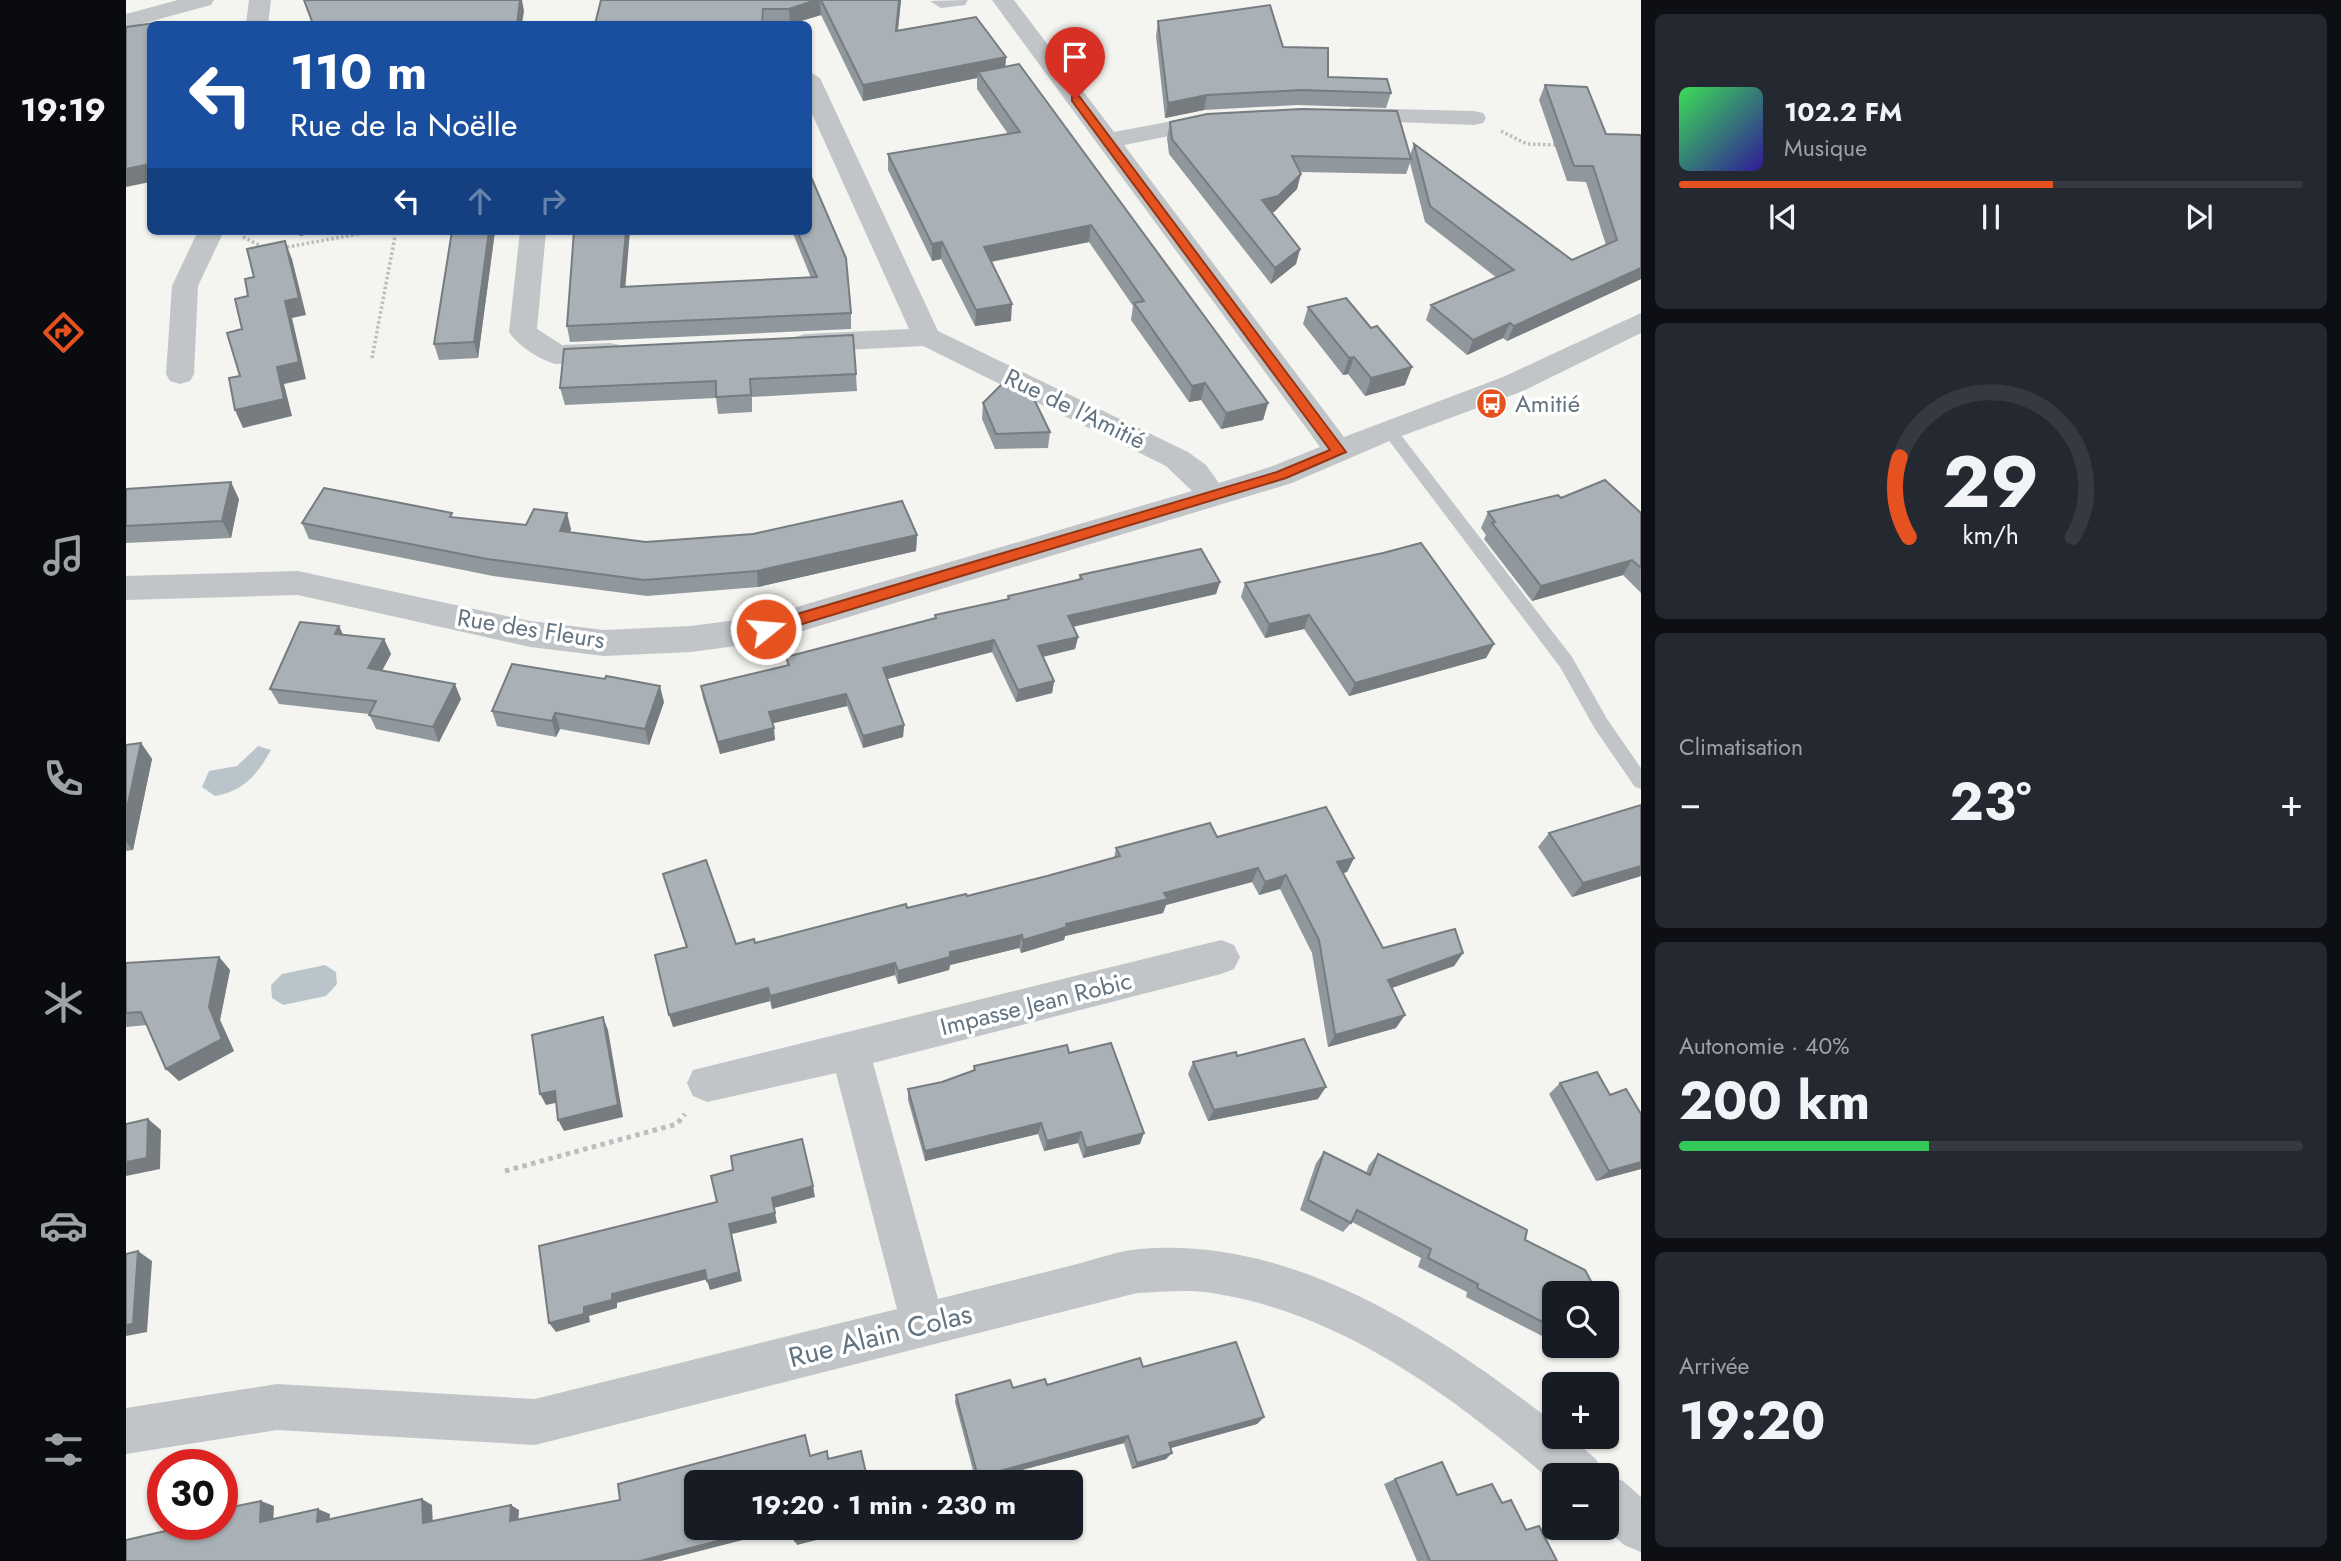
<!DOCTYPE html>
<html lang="fr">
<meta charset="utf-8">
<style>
:root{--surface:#171b24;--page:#242831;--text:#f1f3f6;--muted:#9ea1a6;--line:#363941;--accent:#e5521f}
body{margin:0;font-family:Jost,sans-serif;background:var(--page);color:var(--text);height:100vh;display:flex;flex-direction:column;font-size:26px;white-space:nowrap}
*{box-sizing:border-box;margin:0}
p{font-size:23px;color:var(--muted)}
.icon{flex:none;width:38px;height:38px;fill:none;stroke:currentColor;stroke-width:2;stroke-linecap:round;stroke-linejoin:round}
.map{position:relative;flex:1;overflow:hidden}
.side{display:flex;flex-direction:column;gap:14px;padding:14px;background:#0d0f14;width:700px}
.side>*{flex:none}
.hud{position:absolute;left:21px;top:21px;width:665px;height:214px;border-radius:10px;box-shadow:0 2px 5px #0004;background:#1a4fa0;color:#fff;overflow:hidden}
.fabs{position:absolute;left:1416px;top:1281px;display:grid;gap:14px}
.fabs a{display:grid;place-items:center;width:77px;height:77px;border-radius:10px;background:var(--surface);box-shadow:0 2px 5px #0004;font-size:35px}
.speed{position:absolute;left:21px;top:1449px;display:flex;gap:14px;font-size:35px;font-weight:700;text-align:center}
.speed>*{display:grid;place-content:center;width:91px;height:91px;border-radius:50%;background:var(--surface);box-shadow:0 2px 5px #0004;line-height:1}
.speed .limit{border:10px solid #d22;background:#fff;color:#111}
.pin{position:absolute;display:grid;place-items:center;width:60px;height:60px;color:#fff;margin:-72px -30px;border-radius:50% 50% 50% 0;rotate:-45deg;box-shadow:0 0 7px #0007}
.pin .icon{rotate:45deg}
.me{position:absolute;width:77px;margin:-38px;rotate:73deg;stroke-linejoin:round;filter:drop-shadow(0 0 5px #0008)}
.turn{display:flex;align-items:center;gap:24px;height:147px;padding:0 28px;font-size:32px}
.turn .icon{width:91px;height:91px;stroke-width:2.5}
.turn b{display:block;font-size:49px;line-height:60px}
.lanes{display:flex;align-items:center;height:66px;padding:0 28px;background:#0003;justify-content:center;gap:35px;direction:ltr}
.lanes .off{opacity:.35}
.big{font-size:52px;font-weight:700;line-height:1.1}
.side .tile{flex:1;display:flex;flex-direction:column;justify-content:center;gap:10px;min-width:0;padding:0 24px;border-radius:10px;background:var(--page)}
.side .dial{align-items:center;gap:0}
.dial svg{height:182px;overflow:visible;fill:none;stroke:var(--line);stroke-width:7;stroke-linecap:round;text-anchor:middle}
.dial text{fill:var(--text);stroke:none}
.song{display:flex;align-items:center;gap:21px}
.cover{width:84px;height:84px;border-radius:10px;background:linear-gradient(135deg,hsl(130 70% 55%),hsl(250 70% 35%))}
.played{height:7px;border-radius:4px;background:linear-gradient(90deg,var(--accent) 60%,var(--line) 60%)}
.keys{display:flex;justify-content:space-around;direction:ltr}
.heat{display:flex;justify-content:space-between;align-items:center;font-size:38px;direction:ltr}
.charge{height:10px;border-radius:5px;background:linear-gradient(90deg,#34c759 40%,var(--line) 0)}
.trip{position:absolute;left:558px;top:1470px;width:399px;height:70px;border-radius:10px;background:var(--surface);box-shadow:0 2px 5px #0004;font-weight:700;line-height:70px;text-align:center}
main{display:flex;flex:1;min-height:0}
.tabs{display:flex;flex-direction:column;width:126px;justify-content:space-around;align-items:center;background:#090b0e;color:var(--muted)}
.tabs .icon{width:49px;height:49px}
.tabs .selected{color:var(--accent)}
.tabs b{font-size:32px;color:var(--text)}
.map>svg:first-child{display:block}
.water{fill:#bac5cb}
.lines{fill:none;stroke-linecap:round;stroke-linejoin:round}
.path-far1{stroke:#bbbdbf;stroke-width:3.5;stroke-dasharray:2.5 2.5;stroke-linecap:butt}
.path{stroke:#bbbdbf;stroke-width:5;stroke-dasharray:4.5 4.5;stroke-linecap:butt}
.service{fill:#c1c5c8;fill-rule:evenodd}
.minor{fill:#c1c5c8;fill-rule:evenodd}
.wall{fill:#91989d}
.shaded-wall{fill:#767c7f}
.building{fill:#a9b1b6;stroke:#767c7f;stroke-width:2}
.route{fill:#e5521f;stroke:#953514;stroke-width:2}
.labels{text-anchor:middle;stroke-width:7;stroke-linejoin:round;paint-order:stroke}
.poi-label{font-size:24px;fill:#627381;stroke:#fff;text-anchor:start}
.street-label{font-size:24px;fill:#627381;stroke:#fff}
.near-street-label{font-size:28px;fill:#627381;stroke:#fff}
</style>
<main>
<nav class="tabs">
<b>19:19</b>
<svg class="icon selected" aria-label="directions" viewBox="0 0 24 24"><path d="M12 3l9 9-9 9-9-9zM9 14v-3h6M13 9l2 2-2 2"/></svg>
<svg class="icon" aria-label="music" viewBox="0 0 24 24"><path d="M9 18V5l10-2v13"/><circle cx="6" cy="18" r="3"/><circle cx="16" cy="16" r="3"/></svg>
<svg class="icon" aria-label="phone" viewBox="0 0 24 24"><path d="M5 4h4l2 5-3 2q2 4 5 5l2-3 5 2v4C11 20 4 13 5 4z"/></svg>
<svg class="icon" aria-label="climate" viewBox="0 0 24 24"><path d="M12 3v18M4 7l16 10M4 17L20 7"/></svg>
<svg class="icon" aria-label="car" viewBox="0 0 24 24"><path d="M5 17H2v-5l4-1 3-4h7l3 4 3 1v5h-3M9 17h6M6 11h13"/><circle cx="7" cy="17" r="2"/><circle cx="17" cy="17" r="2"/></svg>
<svg class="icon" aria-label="filters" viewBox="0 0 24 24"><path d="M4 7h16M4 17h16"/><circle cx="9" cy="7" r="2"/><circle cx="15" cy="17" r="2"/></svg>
</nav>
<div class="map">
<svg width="1515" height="1561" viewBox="0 0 1515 1561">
<rect width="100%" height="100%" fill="#f4f4f0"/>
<!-- water -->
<path class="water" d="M132 746 145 750C131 775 118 791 89 796L76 787 83 771 111 766Z
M199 965 210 972 211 984 200 996 157 1005 146 998 145 985 156 974Z"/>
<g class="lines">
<!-- path-far1 -->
<path class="path-far1" d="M1375 131 1401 144 1434 145
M117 237 137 247
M156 248 248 231
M246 358 270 231"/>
<!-- path -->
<path class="path" d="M379 1171 551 1124 559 1114"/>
<!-- service -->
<path class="service" d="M1263 425 1268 426 1446 657 1481 719 1515 768V789L1509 787 1469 729 1434 667 1258 434 1256 430Z"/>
<!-- minor -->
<path class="minor" d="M52 0H88L85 5 0 28V14Z
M123 0H145L142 24H120Z
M842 0 839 5 815 8 804 1Z
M866 0H888L988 132 1090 113 1099 115 1102 120 1099 125 998 145 1218 437 1377 377 1515 313V333L1397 391 1273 437 1166 483 640 642 565 652 478 656 404 647 172 595 0 600V576L172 571 404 621 478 630 565 626 640 616 1066 491 1040 466 797 346 679 352 669 349 665 343 669 337 679 334 783 329 682 105V71L694 78 812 331 1062 452 1080 465 1093 483 1144 467 1194 447Z
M1226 108 1348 111 1357 113 1360 118 1357 123 1348 125 1217 120 1214 115 1217 110Z
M72 231H98L72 286 68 374 64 381 54 384 44 381 40 374 46 286Z
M394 231H420L411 329 436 345 484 343 494 345 498 352 494 359 430 364C414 360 392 346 383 332Z
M1095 940 1108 945 1114 957 1108 969 1095 974 747 1063 812 1299C858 1287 905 1276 951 1264 971 1259 992 1251 1013 1249 1167 1235 1312 1333 1428 1423V1437H1444L1470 1459 1477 1475H1428V1483C1330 1399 1217 1313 1086 1293 1061 1289 1036 1292 1011 1293L409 1445 151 1430 0 1454V1408L151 1384 409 1399 771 1309 710 1073 581 1102 567 1096 561 1083 567 1070Z
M1478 1475H1480L1497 1481 1515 1497V1552L1498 1545 1479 1528Z"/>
</g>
<!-- wall -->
<path class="wall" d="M475 0H775L772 31 880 57 879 67 1142 403 1137 420 1095 429 1075 400 1063 402 1005 320 1007 306 963 242 865 262 885 321 849 326 815 259 806 261 762 170V154L882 134 851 89V78L737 101 695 15 666 24H469Z
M1032 21 1157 47 1202 77 1265 93 1260 108 1171 105 1078 110 1039 118 1030 36Z
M1419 85 1461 87 1515 279 1381 341 1377 338 1341 355 1300 320 1305 305 1371 278 1299 222 1284 163 1280 174 1174 172 1171 189 1148 212H1146L1174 249 1170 264 1145 284 1043 154 1041 138 1044 122 1284 155 1288 144 1446 260 1480 245 1460 182 1441 181 1413 100Z
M326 231H369L352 358 313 360 308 344Z
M666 231H682L725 313V329L444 342 441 326 500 287 685 278Z
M1182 307 1279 385 1239 396 1222 374 1217 375 1177 324Z
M730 374 731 391 626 397V412L592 414 590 398 439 405 434 388Z
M857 403 924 432 922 448 869 449 856 419Z
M0 489 113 499 105 538 0 543Z
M1435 498 1515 513V593L1497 575 1406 601 1358 539 1360 535 1355 528 1362 512Z
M328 518 445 529 444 532 520 542 791 535 790 551 632 587 521 596 367 576 183 539 176 523Z
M954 575 1094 582 1090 594 947 627 952 637 949 649 917 657 928 681 926 693 890 702 866 652 761 679 778 725 777 737 737 748 721 706 646 723 649 740 594 754 577 698 575 686 661 665 660 657 809 619V615L882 599V596L953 579Z
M1119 583 1368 644 1360 658 1223 696 1178 629 1139 638 1115 597Z
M213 626 217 635 258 639 265 654 256 671 335 699 313 742 250 729 243 714 153 704 144 689Z
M479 679 538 702 523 745 434 729 430 737 371 726 366 711Z
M15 743 26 759 7 850 0 851V745Z
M1423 833 1515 876 1446 897 1412 847Z
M1091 837 1228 858 1221 872 1217 873 1257 948 1337 953 1328 966 1266 988 1270 1028 1202 1047 1186 953 1154 889 1133 895 1126 882 1040 905 1037 913 939 936 938 940 895 953 893 948 824 965 823 970 772 984 769 975 646 1009 644 1001 547 1027 560 947 537 874 610 944 629 943 781 908 841 896 921 876 988 858 990 848Z
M93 957 104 970 94 1020 108 1051 53 1081 40 1069 21 1025 0 1027V963Z
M943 1053 1014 1144 957 1158 952 1143 918 1151 912 1134 799 1161 782 1100V1089L816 1082 847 1071 848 1066Z
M1111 1056 1192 1099 1082 1121 1062 1074 1067 1062Z
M1434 1083 1484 1095 1515 1114V1169L1470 1181 1423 1094Z
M1198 1152 1240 1173 1243 1165 1252 1154 1399 1240 1428 1293V1342L1340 1297 1341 1292 1292 1267 1295 1258 1226 1222 1217 1232 1174 1210 1190 1163Z
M1017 1367 1138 1417 1131 1424 1044 1448 1040 1459 1006 1469 998 1443 850 1482 829 1402 830 1395 887 1388 921 1385Z
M1269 1479 1331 1495 1376 1503 1400 1530 1431 1561H1291L1258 1484Z"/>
<!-- shaded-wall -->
<path class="shaded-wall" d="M394 0H396L398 11 396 24H391Z
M690 0H694L695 15 664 24 663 9Z
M773 0H775L770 47V31Z
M880 57 879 73 852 72 851 78 737 101V85Z
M1081 95 1078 110 1039 118 1042 103Z
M24 164V182L0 187V169Z
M1175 174 1171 189 1148 212 1132 215 1136 200Z
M965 225 963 242 857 263 858 247Z
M172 231H197L174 236Z
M363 231H369L352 358 348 342Z
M500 231H504L498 303 495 287Z
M159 241 166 259 180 315 166 318 180 379 158 384 166 416 117 428 109 410 151 367 159 301Z
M816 242 815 259 806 261V244Z
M1174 249 1170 264 1145 284 1149 268Z
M1515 268V279L1381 341 1388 326Z
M886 304 885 321 849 326 850 310Z
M1384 323 1377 338 1341 355 1347 340Z
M1228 357 1222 374 1217 375 1223 358Z
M1286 367 1279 385 1239 396 1245 378Z
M1079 383 1075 400 1063 402 1066 386Z
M1142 403 1137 420 1095 429 1100 413Z
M105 482 113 499 105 538 96 521Z
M441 513 445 529 438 547 434 531Z
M791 535 790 551 632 587 631 571Z
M1506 560 1497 575 1406 601 1415 586Z
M1094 582 1090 594 940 628 942 616Z
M1183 615 1178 629 1139 638 1143 624Z
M213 626 220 641 209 634Z
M952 637 949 649 910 658 912 646Z
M258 639 265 654 249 683 242 668Z
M868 640 866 652 757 680V668Z
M1368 644 1360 658 1223 696 1229 683Z
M928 681 926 693 890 702 892 690Z
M329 684 335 699 313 742 307 727Z
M534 686 538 702 523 745 519 729Z
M720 694 721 706 644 724 643 712Z
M429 713 434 729 430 737 426 721Z
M778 725 777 737 737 748V736Z
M648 728 649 740 594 754 592 742Z
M15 743 26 759 7 850 0 842V813Z
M1228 858 1221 872 1204 876 1211 862Z
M1515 866V876L1446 897 1457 883Z
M1132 868 1126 882 1040 905 1037 913 939 936 938 940 895 953 897 940 940 924 1038 893Z
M1160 875 1154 889 1133 895 1139 882Z
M896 935 893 948 824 965 823 970 772 984V971L824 952Z
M1337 953 1328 966 1254 992 1262 980Z
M93 957 104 970 94 1020 108 1051 53 1081 40 1069 83 1007Z
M769 963V975L646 1009 644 996Z
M642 988 644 1001 547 1027 543 1015Z
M1279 1015 1270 1028 1202 1047 1209 1035Z
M477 1017 482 1030 497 1117 438 1131 432 1120Z
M1200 1087 1192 1099 1082 1121 1088 1110Z
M429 1091 434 1102 420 1105 414 1094Z
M22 1119 35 1130 34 1169 0 1176V1162Z
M915 1123 912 1134 799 1161V1151Z
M955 1132 952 1143 918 1151 921 1141Z
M1018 1133 1014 1144 957 1158 960 1148Z
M1515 1162V1169L1470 1181 1483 1171Z
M687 1186 689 1197 648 1208 646 1198Z
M649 1213 651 1223 606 1234 616 1281 584 1290 581 1281 603 1224Z
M12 1251 26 1261 21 1332 0 1336V1325Z
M579 1270 582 1279 491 1303V1308L463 1316 464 1322 430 1332 423 1323 486 1294Z
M1138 1417 1131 1424 1038 1450 1043 1443Z
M1002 1436 998 1443 850 1482 852 1477Z
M1046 1453 1040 1459 1006 1469 1011 1463Z
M296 1499 306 1505 307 1527 297 1523Z
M135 1501 148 1506 147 1526 134 1522Z
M385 1505 393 1510 392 1526 384 1521Z
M192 1509 204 1514 203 1527 191 1522Z
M642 1528H663L535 1561H514Z
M719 1528H737L671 1545 669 1541Z"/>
<!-- building -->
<path class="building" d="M178 0H394L391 24H187Z
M475 0H690L663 9H637L636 24H469Z
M695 0H773L770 31 850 17 880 57 737 85Z
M1144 5 1157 47 1202 48V77L1261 79 1265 93 1175 90 1081 95 1042 103 1032 21Z
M29 23V24H24V164L0 169V27Z
M893 64 1142 403 1100 413 1079 383 1066 386 1008 303 1018 301 965 225 858 247 886 304 850 310 816 242 806 244 762 154 894 132 852 72Z
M1419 85 1461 87 1480 134 1515 135V268L1388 326 1384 323 1347 340 1305 305 1388 270 1304 206 1288 144 1446 260 1491 240 1467 166H1448Z
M1175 109 1271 111 1285 159 1166 156 1175 174 1152 196 1136 200 1174 249 1149 268 1046 139 1044 122 1081 114Z
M682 170 720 258 725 313 441 326 448 231H500L495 287 691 277 671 231H682Z
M326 231H363L348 342 308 344Z
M159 241 173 298 159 301 173 362 151 367 158 399 109 410 103 378 114 376 101 333 116 329 109 299 122 296 119 279 128 277 121 249Z
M1220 298 1245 328 1251 326 1286 367 1245 378 1228 357 1223 358 1182 307Z
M727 335 730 374 624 379 625 395 590 397V381L434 388 438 349Z
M876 384 908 399 924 432 870 434 857 403Z
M1479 480 1515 513V568L1506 560 1415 586 1366 523 1369 522 1362 512 1432 495 1435 498Z
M105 482 96 521 0 526V489Z
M198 488 326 513 324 517 400 525 408 509 441 513 434 531 520 542 627 534 776 501 791 535 631 571 518 580 361 559 176 523Z
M1295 543 1368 644 1229 683 1183 615 1143 624 1119 583 1257 553Z
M1075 549 1094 582 942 616 952 637 912 646 928 681 892 690 868 640 757 668 778 725 737 736 720 694 643 712 648 728 592 742 575 686 663 665 660 657 810 618 809 615 883 599 882 596 956 579 954 575Z
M174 622 213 626 209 634 258 639 242 668 329 684 307 727 243 715 250 701 144 689Z
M386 664 479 679 480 676 534 686 519 729 429 713 426 721 366 711Z
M15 743 0 813V745Z
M1515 805V866L1457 883 1423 833Z
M1200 807 1228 858 1211 862 1257 948 1329 929 1337 953 1262 980 1279 1015 1209 1035 1193 940 1160 875 1139 882 1132 868 1038 893 1042 899 940 924 941 927 897 940 896 935 824 952V957L772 971 769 963 644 996 642 988 543 1015 529 955 561 947 537 874 580 860 610 944 628 939 629 943 780 904 781 908 840 894 841 896 921 876 994 856 990 848 1084 823 1091 837Z
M93 957 83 1007 96 1039 40 1069 15 1012 0 1013V963Z
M477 1017 492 1105 432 1120 429 1091 414 1094 406 1035Z
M1178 1039 1200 1087 1088 1110 1067 1062 1110 1052 1111 1056Z
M985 1043 1018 1133 960 1148 955 1132 921 1141 915 1123 799 1151 782 1089 816 1082 849 1070 848 1066 941 1045 943 1053Z
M1471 1072 1484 1095 1500 1089 1515 1114V1162L1483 1171 1434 1083Z
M22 1119 21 1158 0 1162V1124Z
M676 1139 687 1186 646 1198 649 1213 603 1224 613 1272 581 1281 579 1270 486 1294V1300L458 1307V1314L423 1323 413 1246 591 1202 585 1176 607 1170 605 1156Z
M1198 1152 1244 1175 1252 1154 1401 1230 1399 1240 1459 1270 1466 1283 1463 1293H1428V1328L1351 1288 1352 1284 1302 1258 1305 1249 1231 1210 1225 1223 1182 1200Z
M12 1251 7 1324 0 1325V1254Z
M1110 1342 1138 1417 1043 1443 1046 1453 1011 1463 1002 1436 852 1477 830 1395 884 1380 887 1388 919 1379 921 1385 1014 1358 1017 1367Z
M679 1435 684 1456 701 1451 702 1459 735 1451 742 1482H570V1528H642L514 1561H0V1540L70 1524H96V1509L135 1501 134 1522 192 1509 191 1522 296 1499 297 1523 385 1505 384 1521 494 1500 492 1484Z
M1316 1462 1331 1495 1366 1484 1376 1503 1385 1500 1400 1530 1413 1526 1431 1561H1304L1269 1479Z
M667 1528H719L669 1541Z"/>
<!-- route -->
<path class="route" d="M946 96H953L1220 452 1160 478 640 635 634 633V625L1151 472 1204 450 946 101Z"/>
<!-- icons -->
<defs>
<symbol id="bus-disc" viewBox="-11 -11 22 22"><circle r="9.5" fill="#e5521f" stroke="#fff"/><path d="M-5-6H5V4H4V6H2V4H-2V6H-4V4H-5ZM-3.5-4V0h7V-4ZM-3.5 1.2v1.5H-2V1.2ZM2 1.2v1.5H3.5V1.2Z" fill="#fff"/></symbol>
</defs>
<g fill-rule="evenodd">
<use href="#bus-disc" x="1348" y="386" width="35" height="35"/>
</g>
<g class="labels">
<!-- poi labels -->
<g class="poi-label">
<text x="1389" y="412">Amitié</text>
</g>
<!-- street labels -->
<g class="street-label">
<text transform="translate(949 409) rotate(26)" y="8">Rue de l'Amitié</text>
<text transform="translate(405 629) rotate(9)" y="8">Rue des Fleurs</text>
<text transform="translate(910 1004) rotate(-14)" y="8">Impasse Jean Robic</text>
</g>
<!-- near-street labels -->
<g class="near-street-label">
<text transform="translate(754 1335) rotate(-14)" y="10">Rue Alain Colas</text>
</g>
</g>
</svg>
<div class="fabs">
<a><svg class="icon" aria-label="search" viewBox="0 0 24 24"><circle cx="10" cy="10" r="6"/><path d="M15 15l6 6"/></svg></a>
<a>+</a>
<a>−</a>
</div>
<div class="speed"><div class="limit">30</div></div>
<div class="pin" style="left:949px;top:99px;background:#d93025"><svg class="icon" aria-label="arrive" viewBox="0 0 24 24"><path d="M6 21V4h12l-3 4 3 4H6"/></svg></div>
<svg class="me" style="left:640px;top:629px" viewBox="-20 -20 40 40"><circle r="17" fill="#e5521f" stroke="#fff" stroke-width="3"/><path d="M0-11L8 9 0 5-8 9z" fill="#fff"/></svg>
<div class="trip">19:20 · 1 min · 230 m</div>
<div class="hud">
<div class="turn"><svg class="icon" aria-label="left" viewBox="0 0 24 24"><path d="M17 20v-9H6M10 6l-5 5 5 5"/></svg><div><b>110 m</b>Rue de la Noëlle</div></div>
<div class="lanes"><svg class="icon" aria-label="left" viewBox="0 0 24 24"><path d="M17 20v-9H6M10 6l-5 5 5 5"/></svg><svg class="icon off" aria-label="ahead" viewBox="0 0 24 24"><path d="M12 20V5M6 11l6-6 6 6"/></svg><svg class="icon off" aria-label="right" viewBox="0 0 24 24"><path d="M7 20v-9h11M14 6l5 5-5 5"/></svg></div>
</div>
</div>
<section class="side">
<div class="tile">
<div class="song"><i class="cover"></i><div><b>102.2 FM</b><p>Musique</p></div></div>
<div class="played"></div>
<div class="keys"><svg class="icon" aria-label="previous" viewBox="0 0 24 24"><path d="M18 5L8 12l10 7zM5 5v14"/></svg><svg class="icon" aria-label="pause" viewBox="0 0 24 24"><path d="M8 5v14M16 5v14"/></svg><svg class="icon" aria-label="next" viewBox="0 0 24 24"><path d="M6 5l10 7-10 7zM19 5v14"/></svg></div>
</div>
<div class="tile dial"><svg viewBox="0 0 100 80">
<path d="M14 69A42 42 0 1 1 86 69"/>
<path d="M14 69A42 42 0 0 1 10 34" stroke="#e5521f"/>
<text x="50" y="56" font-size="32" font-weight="700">29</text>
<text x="50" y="72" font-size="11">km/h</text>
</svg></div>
<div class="tile"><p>Climatisation</p>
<div class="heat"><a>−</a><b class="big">23°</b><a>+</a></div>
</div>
<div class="tile"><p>Autonomie · 40%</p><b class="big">200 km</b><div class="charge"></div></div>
<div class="tile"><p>Arrivée</p><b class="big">19:20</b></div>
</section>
</main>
